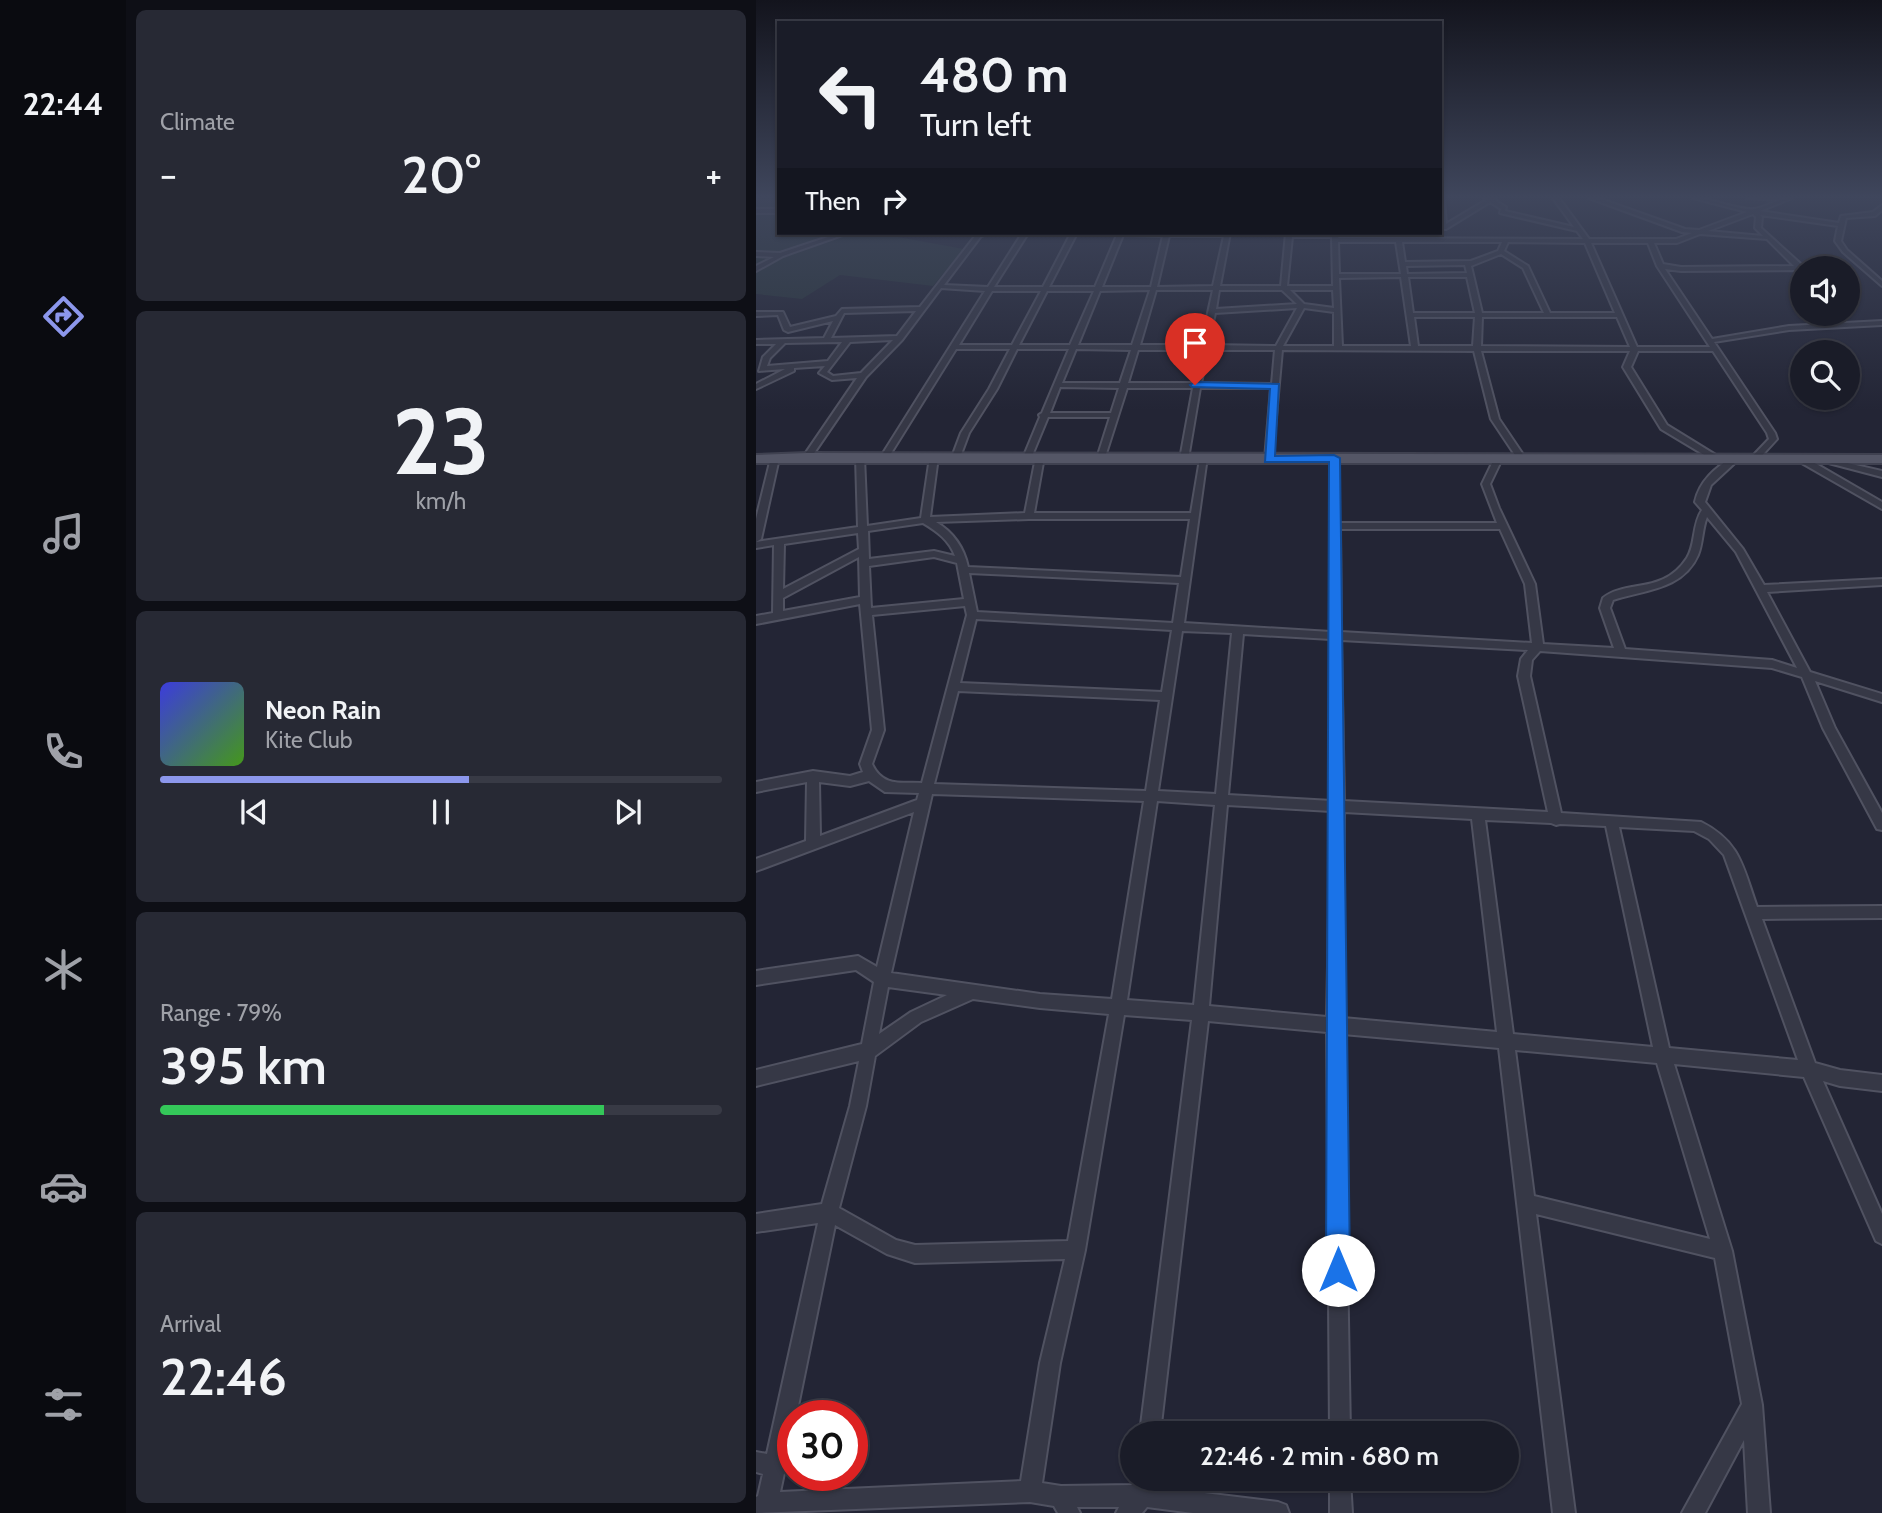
<!DOCTYPE html>
<meta charset="utf-8">
<style>
:root{--surface:#1a1c28;--page:#272934;--text:#f1f3f6;--muted:#9fa1a8;--line:#383a45;--accent:#8c97ec}
body{margin:0;font-family:Cabin,sans-serif;background:var(--page);color:var(--text);height:100vh;display:flex;flex-direction:column;font-size:26px;white-space:nowrap}
*{box-sizing:border-box;margin:0}
p{font-size:23px;color:var(--muted)}
.icon{flex:none;width:38px;height:38px;fill:none;stroke:currentColor;stroke-width:2;stroke-linecap:round;stroke-linejoin:round}
.map{position:relative;flex:1;overflow:hidden}
.drawer{display:flex;flex-direction:column;gap:10px;padding:10px;background:#0e0f16;width:630px}
.drawer>*{flex:none}
.hud{position:absolute;left:21px;top:21px;width:665px;height:214px;border-radius:0px;box-shadow:0 2px 5px #0004,0 0 0 2px var(--line);background:#1a1c28;color:var(--text);overflow:hidden}
.tools{position:absolute;left:1034px;top:256px;display:grid;gap:14px}
.tools a{display:grid;place-items:center;width:70px;height:70px;border-radius:50%;background:var(--surface);box-shadow:0 2px 5px #0004,0 0 0 2px var(--line);font-size:35px}
.speed{position:absolute;left:21px;top:1400px;display:flex;gap:14px;font-size:35px;font-weight:700;text-align:center}
.speed>*{display:grid;place-content:center;width:91px;height:91px;border-radius:50%;background:var(--surface);box-shadow:0 2px 5px #0004,0 0 0 2px var(--line);line-height:1}
.speed .limit{border:10px solid #d22;background:#fff;color:#111}
.pin{position:absolute;display:grid;place-items:center;width:60px;height:60px;color:#fff;margin:-72px -30px;border-radius:50% 50% 50% 0;rotate:-45deg;box-shadow:0 0 7px #0007}
.pin .icon{rotate:45deg}
.me{position:absolute;width:77px;margin:-38px;rotate:0deg;stroke-linejoin:round;filter:drop-shadow(0 0 5px #0008)}
.turn{display:flex;align-items:center;gap:24px;height:147px;padding:0 28px;font-size:32px}
.turn .icon{width:91px;height:91px;stroke-width:2.5}
.turn b{display:block;font-size:49px;line-height:60px}
.then{display:flex;align-items:center;height:66px;padding:0 28px;background:#0003;gap:14px;font-size:26px}
.big{font-size:52px;font-weight:600;line-height:1.1}
.drawer .widget{flex:1;display:flex;flex-direction:column;justify-content:center;gap:10px;min-width:0;padding:0 24px;border-radius:10px;background:var(--page)}
.drawer .dial{align-items:center;gap:0}
.dial b{font-size:91px;line-height:1}
.song{display:flex;align-items:center;gap:21px}
.cover{width:84px;height:84px;border-radius:10px;background:linear-gradient(135deg,hsl(240 70% 55%),hsl(100 70% 35%))}
.played{height:7px;border-radius:4px;background:linear-gradient(90deg,var(--accent) 55%,var(--line) 55%)}
.keys{display:flex;justify-content:space-around;direction:ltr}
.heat{display:flex;justify-content:space-between;align-items:center;font-size:38px;direction:ltr}
.charge{height:10px;border-radius:5px;background:linear-gradient(90deg,#34c759 79%,var(--line) 0)}
.trip{position:absolute;left:364px;top:1421px;width:399px;height:70px;border-radius:35px;background:var(--surface);box-shadow:0 2px 5px #0004,0 0 0 2px var(--line);font-weight:600;line-height:70px;text-align:center}
main{display:flex;flex:1;min-height:0}
.tabs{display:flex;flex-direction:column;width:126px;justify-content:space-around;align-items:center;background:#0a0b10;color:var(--muted)}
.tabs .icon{width:49px;height:49px}
.tabs .current{color:var(--accent)}
.tabs b{font-size:32px;color:var(--text)}
.map>svg:first-child{display:block}
.green{fill:#29353b}
.lines{fill:none;stroke-linecap:round;stroke-linejoin:round}
.minor-casing{stroke:#505261;stroke-width:4}
.primary-casing{stroke:#3f4150;stroke-width:4}
.minor{fill:#363846;fill-rule:evenodd}
.primary{fill:#545666;fill-rule:evenodd}
.route{fill:#1a73e8;stroke:#114b97;stroke-width:2}
</style>
<main>
<nav class="tabs">
<b>22:44</b>
<svg class="icon current" aria-label="directions" viewBox="0 0 24 24"><path d="M12 3l9 9-9 9-9-9zM9 14v-3h6M13 9l2 2-2 2"/></svg>
<svg class="icon" aria-label="music" viewBox="0 0 24 24"><path d="M9 18V5l10-2v13"/><circle cx="6" cy="18" r="3"/><circle cx="16" cy="16" r="3"/></svg>
<svg class="icon" aria-label="phone" viewBox="0 0 24 24"><path d="M5 4h4l2 5-3 2q2 4 5 5l2-3 5 2v4C11 20 4 13 5 4z"/></svg>
<svg class="icon" aria-label="climate" viewBox="0 0 24 24"><path d="M12 3v18M4 7l16 10M4 17L20 7"/></svg>
<svg class="icon" aria-label="car" viewBox="0 0 24 24"><path d="M5 17H2v-5l4-1 3-4h7l3 4 3 1v5h-3M9 17h6M6 11h13"/><circle cx="7" cy="17" r="2"/><circle cx="17" cy="17" r="2"/></svg>
<svg class="icon" aria-label="filters" viewBox="0 0 24 24"><path d="M4 7h16M4 17h16"/><circle cx="9" cy="7" r="2"/><circle cx="15" cy="17" r="2"/></svg>
</nav>
<section class="drawer">
<div class="widget"><p>Climate</p>
<div class="heat"><a>−</a><b class="big">20°</b><a>+</a></div>
</div>
<div class="widget dial"><b>23</b><p>km/h</p></div>
<div class="widget">
<div class="song"><i class="cover"></i><div><b>Neon Rain</b><p>Kite Club</p></div></div>
<div class="played"></div>
<div class="keys"><svg class="icon" aria-label="previous" viewBox="0 0 24 24"><path d="M18 5L8 12l10 7zM5 5v14"/></svg><svg class="icon" aria-label="pause" viewBox="0 0 24 24"><path d="M8 5v14M16 5v14"/></svg><svg class="icon" aria-label="next" viewBox="0 0 24 24"><path d="M6 5l10 7-10 7zM19 5v14"/></svg></div>
</div>
<div class="widget"><p>Range · 79%</p><b class="big">395 km</b><div class="charge"></div></div>
<div class="widget"><p>Arrival</p><b class="big">22:46</b></div>
</section>
<div class="map">
<svg width="1126" height="1513" viewBox="0 0 1126 1513">
<rect width="100%" height="100%" fill="#232535"/>
<!-- green -->
<path class="green" d="M0 198H23V233H120L208 249 177 286 84 275 46 299 0 294Z"/>
<g class="lines">
<defs>
<path id="minor" d="M684 198H688L690 224 730 200 728 198H740L738 200 750 207 749 211 818 227 797 198H803L833 239H920L936 233 926 232 833 198H842L929 229 943 230 991 212 937 198C955 198 985 211 998 209 1011 207 1022 198 1036 198L1004 211 1083 223 1085 216 1117 212 1126 205V210L1119 216 1090 218 1085 241 1091 250 1126 281V286L1087 252 1079 241 1082 226 1004 215 1006 217 1005 228 1048 267 1046 272 1042 270 925 271 909 269 956 339 1033 326 1126 321V325L1033 330 958 342 1019 433 1021 439 1000 462 997 463 993 460 1013 439 1011 433 957 351H882L875 367 911 425 963 457V461L960 462 905 429 867 367 874 351H725L743 419 770 459 766 462 763 461 735 419 718 351 526 350 516 461 509 459 515 388H444L432 459 428 462 424 459 437 388H371L348 460 341 458 354 417H292L275 458 268 460 267 458 284 417 283 415 286 413 313 349H261L241 389 213 433 204 457 200 460 196 457 205 433 233 389 254 349H200L132 458 125 460 124 458 229 291 185 288 146 340 110 377 54 459 47 457 101 378 76 380 63 373 69 366 38 368V371L0 389V384L29 369 3 371 7 357 20 344H0V340L68 338 77 321 32 332 28 330 22 315 0 316V312H27L34 327 80 316 86 309 164 307 220 235H188L185 233H474L464 286H525L530 233H585L582 238 827 239 821 231 744 213 745 209 734 202 690 229H686ZM997 214 1000 217 999 228 1007 236 952 231ZM944 234 1011 239 1038 266 925 267 907 264 898 243H921ZM228 235H265L232 287 188 285 225 236ZM271 235H314L287 287H238ZM320 235H361L339 287H293ZM367 235 407 236 395 287H346ZM413 236H468L457 286 401 287ZM536 237H576L577 286H531ZM582 242H640L645 274H583ZM646 242H746L742 251 715 261 649 262ZM752 242 829 243 859 313H794L772 266 748 251ZM835 243H892L901 266 954 347H881ZM745 254 767 268 788 313H726L715 266ZM709 265 711 273 651 274 650 266ZM645 277 655 346H586L583 278ZM652 277H711L719 313H657ZM394 290 376 345H322L344 291ZM400 290H457L445 345H384ZM463 290H526L541 304 460 309ZM534 290H577L578 308 548 304ZM236 291H285L256 345H203ZM291 291H338L314 345H263ZM541 308 520 346 452 345 459 313ZM548 308 578 312V346H527ZM160 311 141 336 75 338 88 313ZM658 317H719L717 346H662ZM726 317H861L874 347 725 346ZM137 340 105 373 77 376 71 372 94 342ZM86 342 72 361 11 366 14 358 29 343ZM320 349 375 350 364 383H306ZM382 350H444L438 383H372ZM452 350H519L516 384 445 383ZM304 387 363 388 355 413H294Z
M991 198H1025L1022 200Z
M0 209H23V213H0Z
M84 233H92L27 256 0 271V266L18 257 0 256V252L24 253Z
M104 454 108 457 111 526 165 518 174 457 178 454 182 457 174 517 269 513 280 457 284 454 288 457 278 513H435L444 459 451 457 428 623 575 632 574 458 578 455 582 458 583 523H741L726 484 739 457H745L746 459 734 484 743 508 779 584 787 644 858 648 844 608 847 598C871 579 907 595 931 558 940 544 936 525 946 510L939 502C943 482 960 466 978 457L982 460 955 485 949 502 987 549 1008 585 1126 579V585L1011 592 1054 672 1126 694V702L1059 681 1079 728 1126 813V830L1121 829 1067 728 1046 677 1016 668 784 651 776 660 774 676 805 813 945 822C985 842 987 868 1001 907L1126 906V918L1006 919 1059 1063 1084 1070 1126 1075V1091L1084 1086 1067 1081 1126 1214V1244L1120 1241 1048 1077 918 1064 976 1251 1006 1405 1014 1513H992L988 1440 949 1513H926L986 1404 959 1258 780 1214 819 1513H797L743 1048 587 1034 594 1433H574L571 1032 452 1021 404 1433H384L436 1020 368 1015 329 1250 304 1363 286 1483 305 1486 378 1485 379 1479H399V1487L522 1502 530 1505 533 1513H437L391 1507 386 1513H360L363 1507H321L324 1513H302L298 1506 274 1502 0 1513V1497L2 1496 7 1474 0 1472V1452L11 1454 62 1223 0 1232V1214L66 1204 94 1106 103 1061 0 1086V1070L106 1044 118 982 100 970 0 985V971L102 956 121 967 158 812 0 871V859L50 841 51 782 0 792V782L57 771 94 776 107 772 104 764 116 730 104 604 0 624V616L17 613 18 545 0 548V542L102 527 100 457ZM951 517 980 552 1041 668 1016 660 869 649 854 608 857 600C887 590 927 590 942 555 947 543 946 529 951 517ZM273 519H434L425 577 212 567C208 548 197 532 180 522ZM167 523C182 532 193 540 199 556L178 551 113 559 112 531ZM584 529H744L769 584 776 643 585 632ZM102 533 103 549 27 589 28 544ZM103 557 104 597 27 611V598ZM178 557 201 563 208 599 115 608 113 566ZM213 573 423 583 417 623 221 612ZM209 606 211 615 166 783C144 782 127 787 116 764L128 730 116 615ZM220 619 416 630 406 692 204 683ZM426 631 476 633 460 794 402 791ZM487 634 575 639 576 801 472 795ZM585 640 772 650 765 659 762 676 792 812 588 801ZM202 691 404 700 390 791 178 784ZM113 781 129 792 163 793 161 800 64 836 63 782 94 786ZM176 794 388 801 356 999 284 994 135 973ZM401 801 459 805 438 1005 371 1000ZM471 805 575 811 571 1017 453 1006ZM588 812 716 819 741 1032 587 1018ZM729 820 795 823 800 825 804 824 850 826 897 1047 757 1034ZM863 827 938 831 953 839 968 855 1042 1060 913 1048ZM132 987 191 995 155 1012 123 1034ZM217 999 284 1008 353 1014 312 1241 159 1245 140 1240 83 1208 110 1106 119 1056 165 1022ZM759 1050 901 1063 954 1239 778 1196ZM79 1225 131 1254 159 1263 309 1259 284 1363 265 1481 24 1492 37 1431V1416H40Z
M19 455 23 458 5 539 0 542V519L15 458Z
M1065 457 1126 471V477L1065 461Z
M1044 458H1050L1126 502V509L1044 462Z
M574 1479H594L596 1513H574Z"/>
<path id="primary" d="M51 453 1126 455V463H0V455Z"/>
</defs>
<!-- minor casing -->
<use href="#minor" class="minor-casing"/>
<!-- primary casing -->
<use href="#primary" class="primary-casing"/>
<!-- minor -->
<use href="#minor" class="minor"/>
<!-- primary -->
<use href="#primary" class="primary"/>
</g>
<!-- sky -->
<linearGradient id="sky" x2="0" y2="1"><stop stop-color="#13141d"/><stop offset="0.48" stop-color="#3f465c"/><stop offset="1" stop-color="#3f465c" stop-opacity="0"/></linearGradient>
<rect width="1126" height="410" fill="url(#sky)"/>
<!-- route -->
<path class="route" d="M439 382 523 384 519 456 578 455 584 458 594 1270 590 1279 582 1282 573 1279 570 1270 573 462H509L514 389 436 387 434 385Z"/>
</svg>
<div class="tools">
<a><svg class="icon" aria-label="sound" viewBox="0 0 24 24"><path d="M4 9h4l5-4v14l-5-4H4zM17 9q2 3 0 6"/></svg></a>
<a><svg class="icon" aria-label="search" viewBox="0 0 24 24"><circle cx="10" cy="10" r="6"/><path d="M15 15l6 6"/></svg></a>
</div>
<div class="speed"><div class="limit">30</div></div>
<div class="pin" style="left:439px;top:385px;background:#d93025"><svg class="icon" aria-label="arrive" viewBox="0 0 24 24"><path d="M6 21V4h12l-3 4 3 4H6"/></svg></div>
<svg class="me" style="left:582px;top:1270px" viewBox="-20 -20 40 40"><circle r="19" fill="#fff"/><path d="M0-13L10 11 0 6-10 11z" fill="#1a73e8"/></svg>
<div class="trip">22:46 · 2 min · 680 m</div>
<div class="hud">
<div class="turn"><svg class="icon" aria-label="left" viewBox="0 0 24 24"><path d="M17 20v-9H6M10 6l-5 5 5 5"/></svg><div><b>480 m</b>Turn left</div></div>
<div class="then">Then<svg class="icon" aria-label="right" viewBox="0 0 24 24"><path d="M7 20v-9h11M14 6l5 5-5 5"/></svg></div>
</div>
</div>
</main>
